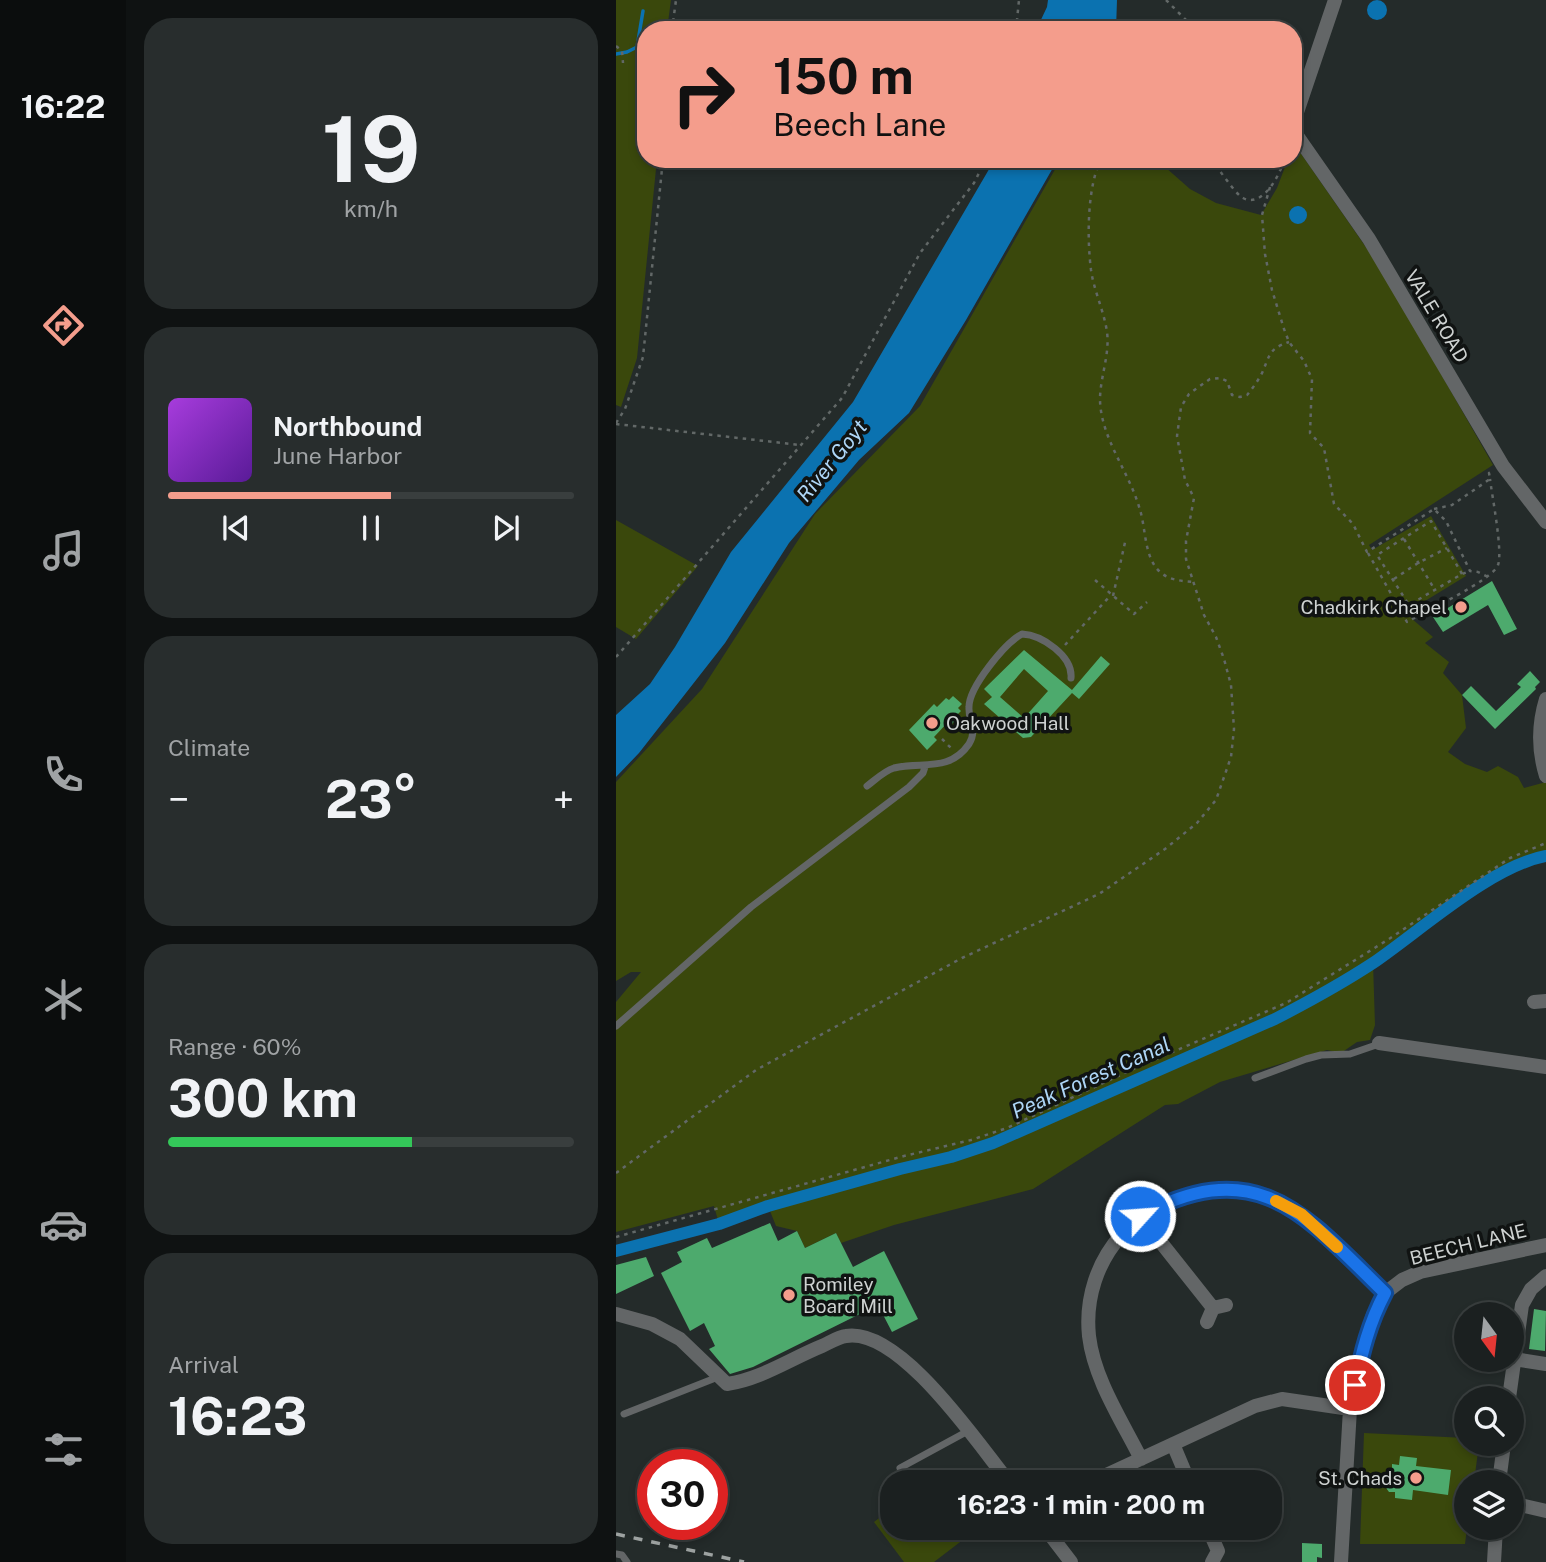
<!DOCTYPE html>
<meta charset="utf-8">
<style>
:root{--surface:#1b2020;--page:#282d2d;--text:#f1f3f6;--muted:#a0a3a5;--line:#393e3e;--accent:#f49d8c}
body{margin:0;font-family:"Public Sans",sans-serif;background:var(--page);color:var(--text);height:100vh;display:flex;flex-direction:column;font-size:26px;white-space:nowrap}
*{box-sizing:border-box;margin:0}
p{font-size:23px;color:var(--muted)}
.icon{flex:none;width:38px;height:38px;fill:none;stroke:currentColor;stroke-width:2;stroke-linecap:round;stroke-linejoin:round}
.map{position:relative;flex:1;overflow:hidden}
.side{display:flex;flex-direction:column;gap:18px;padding:18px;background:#0f1212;width:490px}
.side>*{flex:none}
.hud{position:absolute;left:21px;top:21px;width:665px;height:147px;border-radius:28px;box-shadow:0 4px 10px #0003,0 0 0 2px var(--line);background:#f49d8c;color:#111;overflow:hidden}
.needle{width:46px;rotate:165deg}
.buttons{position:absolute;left:838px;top:1302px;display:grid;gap:14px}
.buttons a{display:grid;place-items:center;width:70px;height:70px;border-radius:50%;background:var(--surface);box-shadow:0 4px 10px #0003,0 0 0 2px var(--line);font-size:35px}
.speed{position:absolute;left:21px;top:1449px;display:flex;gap:14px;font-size:35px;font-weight:700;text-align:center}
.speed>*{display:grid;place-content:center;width:91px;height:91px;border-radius:50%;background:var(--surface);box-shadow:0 4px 10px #0003,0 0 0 2px var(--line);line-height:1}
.speed .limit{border:10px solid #d22;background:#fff;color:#111}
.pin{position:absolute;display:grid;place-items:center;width:60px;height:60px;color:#fff;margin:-30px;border:4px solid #fff;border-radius:50%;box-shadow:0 2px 7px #0007}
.me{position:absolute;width:77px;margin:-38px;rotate:64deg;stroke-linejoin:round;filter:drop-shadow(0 0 5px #0008)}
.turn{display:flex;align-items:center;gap:24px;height:147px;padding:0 21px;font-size:32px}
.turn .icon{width:91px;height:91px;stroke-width:2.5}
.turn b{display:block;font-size:49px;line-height:60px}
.big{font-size:52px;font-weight:700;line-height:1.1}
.side .widget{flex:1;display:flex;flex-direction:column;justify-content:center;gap:10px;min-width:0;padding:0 24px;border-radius:28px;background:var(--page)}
.side .dial{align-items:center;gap:0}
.dial b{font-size:91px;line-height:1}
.song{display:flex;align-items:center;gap:21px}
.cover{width:84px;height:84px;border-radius:10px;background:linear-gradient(135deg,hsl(280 70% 55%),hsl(270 70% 35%))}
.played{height:7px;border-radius:4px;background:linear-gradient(90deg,var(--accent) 55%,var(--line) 55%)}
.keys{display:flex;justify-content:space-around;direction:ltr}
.heat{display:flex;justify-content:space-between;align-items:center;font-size:38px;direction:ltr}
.charge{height:10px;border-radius:5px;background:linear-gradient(90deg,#34c759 60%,var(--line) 0)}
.trip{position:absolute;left:264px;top:1470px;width:402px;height:70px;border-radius:28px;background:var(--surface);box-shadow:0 4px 10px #0003,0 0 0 2px var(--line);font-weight:700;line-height:70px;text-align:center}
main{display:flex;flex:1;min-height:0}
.dock{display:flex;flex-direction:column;width:126px;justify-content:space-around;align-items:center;background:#0b0d0d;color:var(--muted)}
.dock .icon{width:49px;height:49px}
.dock .on{color:var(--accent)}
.dock b{font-size:32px;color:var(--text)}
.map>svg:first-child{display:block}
.green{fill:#3a480c}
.water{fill:#0b72b0}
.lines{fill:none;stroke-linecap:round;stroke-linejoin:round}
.stream{stroke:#0b72b0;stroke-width:3.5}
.canal{stroke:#0b72b0;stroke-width:12}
.building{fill:#4daa6d;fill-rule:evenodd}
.path{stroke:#626867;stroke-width:2.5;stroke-dasharray:3.5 5;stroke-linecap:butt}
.service{stroke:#636667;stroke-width:7}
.minor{stroke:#636667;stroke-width:14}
.rail{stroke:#9da2a1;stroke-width:3.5;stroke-dasharray:9 9;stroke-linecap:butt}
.route-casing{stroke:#114b97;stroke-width:18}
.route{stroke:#1a73e8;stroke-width:12}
.slow{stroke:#f59e0b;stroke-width:12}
.poi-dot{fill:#f49d8c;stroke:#101312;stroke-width:2.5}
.labels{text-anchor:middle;stroke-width:7;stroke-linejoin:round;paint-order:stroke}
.street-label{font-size:19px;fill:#ced2d1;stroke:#101312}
.poi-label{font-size:19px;fill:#ced2d1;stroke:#101312;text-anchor:end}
.water-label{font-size:21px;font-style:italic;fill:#aed6f7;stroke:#101312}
</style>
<main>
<nav class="dock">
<b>16:22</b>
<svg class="icon on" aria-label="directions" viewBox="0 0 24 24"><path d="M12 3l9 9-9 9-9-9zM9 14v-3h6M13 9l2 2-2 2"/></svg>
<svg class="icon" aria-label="music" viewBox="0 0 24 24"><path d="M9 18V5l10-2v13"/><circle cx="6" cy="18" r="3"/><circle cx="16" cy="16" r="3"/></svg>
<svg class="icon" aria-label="phone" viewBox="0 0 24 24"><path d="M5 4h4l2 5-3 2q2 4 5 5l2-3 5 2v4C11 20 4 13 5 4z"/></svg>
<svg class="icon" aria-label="climate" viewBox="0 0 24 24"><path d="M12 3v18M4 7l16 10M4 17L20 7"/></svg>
<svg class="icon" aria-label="car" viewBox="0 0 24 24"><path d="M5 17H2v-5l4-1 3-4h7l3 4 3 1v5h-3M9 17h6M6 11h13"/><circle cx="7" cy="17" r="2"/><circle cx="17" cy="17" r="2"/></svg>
<svg class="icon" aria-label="filters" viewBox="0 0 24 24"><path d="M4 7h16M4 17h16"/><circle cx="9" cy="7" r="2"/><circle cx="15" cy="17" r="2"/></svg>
</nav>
<section class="side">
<div class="widget dial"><b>19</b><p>km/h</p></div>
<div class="widget">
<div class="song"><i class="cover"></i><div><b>Northbound</b><p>June Harbor</p></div></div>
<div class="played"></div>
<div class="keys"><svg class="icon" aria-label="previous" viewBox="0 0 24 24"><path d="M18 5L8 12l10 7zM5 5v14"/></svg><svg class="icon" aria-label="pause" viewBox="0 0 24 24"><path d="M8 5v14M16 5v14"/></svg><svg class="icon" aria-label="next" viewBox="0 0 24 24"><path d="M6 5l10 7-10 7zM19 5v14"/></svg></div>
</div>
<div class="widget"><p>Climate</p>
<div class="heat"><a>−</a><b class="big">23°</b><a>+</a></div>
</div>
<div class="widget"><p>Range · 60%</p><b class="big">300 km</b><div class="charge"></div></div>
<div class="widget"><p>Arrival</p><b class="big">16:23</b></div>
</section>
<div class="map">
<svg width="930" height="1562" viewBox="0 0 930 1562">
<rect width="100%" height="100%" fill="#242b2a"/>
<!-- green -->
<path class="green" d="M0 0H55L51 30H30V159H41L21 358 5 407 0 405Z
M679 145 765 269 877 465 753 545 756 550 815 516 850 576 791 612 795 618 817 637 809 643 833 662 827 673 846 695 850 728 832 752 849 764 871 772 882 766 902 777 908 788 930 782V856C878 865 801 930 757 962L759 1025 754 1040 741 1042 725 1053 711 1050 604 1082 562 1104 549 1105 417 1189 278 1225 225 1243 220 1233 189 1248 181 1231 160 1226 152 1206 103 1224 98 1206 0 1232V1002L25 972H15L0 981V782L86 689 199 514 304 406 445 159H488L496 162 540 159 574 189 600 203 645 215 661 188 672 159H677V146Z
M0 520 82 566 20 639 0 627Z
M748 1433 850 1438V1444H863L858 1482H850L851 1528 849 1544H744Z
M276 1508V1528H345L352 1536 318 1562H288L258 1522Z"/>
<!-- water -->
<path class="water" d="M432 0H501L500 30H423L422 26 431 7Z
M751 10a10 10 0 1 1 20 0a10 10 0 1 1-20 0Z
M379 159H442L350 320 293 413 243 460 173 543 109 643 23 753 0 777V715L34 684 59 647 115 552 237 402Z
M673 215a9 9 0 1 1 18 0a9 9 0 1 1-18 0Z"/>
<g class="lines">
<!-- stream -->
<path class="stream" d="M0 54 11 52 21 47 27 11"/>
<!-- canal -->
<path class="canal" d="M0 1251 103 1224 152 1206 284 1169 335 1157 377 1143 659 1019C692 1002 725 984 757 963 804 931 875 866 930 856"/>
</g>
<!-- building -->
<path class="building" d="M876 581 901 629 888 635 872 605 827 632 817 617Z
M408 650 456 690 485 656 494 664 463 699 456 693 415 737 407 738 368 704 376 697 368 689ZM408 669 432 691 408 718 384 697Z
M914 671 924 682 919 687 920 689 879 729 846 695 855 686 880 711 905 687 901 684Z
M337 696 346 704 342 708 345 711 341 715 343 717 336 724 333 721 318 737 321 740 311 750 293 730 318 704 321 707 330 698 333 700Z
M154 1223 162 1241 181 1231 189 1248 220 1233 237 1267 268 1251 302 1319 276 1332 262 1305 137 1367 114 1374 93 1349 99 1346 88 1323 74 1331 45 1273 66 1262 61 1252 91 1238 96 1248Z
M30 1257 38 1276 0 1294V1265Z
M918 1309 930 1311 929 1351 913 1349Z
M784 1456 801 1458 800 1466 835 1470 832 1495 797 1490 796 1500 779 1498V1492H773L765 1481 766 1475 776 1468V1464L783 1465Z
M686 1543 706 1544V1558L701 1557V1562H686Z"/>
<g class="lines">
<!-- path -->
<path class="path" d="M550 0 580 30
M56 30 60 0
M400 30 403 0
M0 46 6 51 7 63
M485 159C471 187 471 239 475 270 478 291 488 311 491 332 494 355 484 377 484 400 485 439 514 473 524 510 530 529 528 556 543 571 552 580 565 581 578 582
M594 159C603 168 619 194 627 198 647 209 665 173 668 159
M654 187 646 215 649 254 656 290 668 329 673 342 688 361 696 379 694 433 708 448 718 504 737 524 751 552 818 509 830 521 854 571 862 572 872 577
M0 423 9 409 27 357 47 159
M0 424 184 445
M818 509 836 505 874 479 873 473 876 472
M788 539 819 590
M752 553 791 622C808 612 877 580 882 565 887 551 876 496 874 479
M846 574 815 521 761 555 793 605 846 574 854 571
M778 579 802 563 831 548
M479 580 518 614 531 602
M497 596 510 538
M449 645 495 595
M0 657 226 398 304 253 358 183 370 159
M326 739 335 748
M0 1173 140 1070 346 958 483 894 549 849 581 823 600 800 615 757 618 729 615 685 608 659 600 637 588 615 570 559V541L578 498 569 480 561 436 565 407 573 394 584 386 594 379 604 378 611 381 616 395 624 397 631 395C636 389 641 382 645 375 654 357 651 349 673 342
M0 1237 288 1156 355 1140 391 1128 515 1070 670 1003 773 939 894 858 930 843"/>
<!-- service -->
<path class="service" d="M251 786C259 780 268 771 278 768 305 761 333 773 353 744 362 729 352 722 353 707 353 687 389 643 406 634 426 635 457 656 455 678
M0 1026 135 907 293 787 307 773 309 767
M639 1078 690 1059 705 1055 734 1054 763 1044
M8 1414 102 1377
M284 1468 352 1431
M0 1554 6 1555 11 1562"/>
<!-- minor -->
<path class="minor" d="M677 124 719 0
M677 130 753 239 887 466 930 522
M930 699C922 725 922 750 930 776
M918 1002 930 1001
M763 1043 930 1067
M524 1216 597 1308
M0 1314 36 1324 64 1339 111 1384C145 1379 174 1359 206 1346 213 1343 222 1337 230 1336 284 1327 362 1444 393 1482
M591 1322 597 1308 610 1305
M898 1359 930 1364
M893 1398 906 1305 915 1289 930 1276
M557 1444 573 1482
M525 1459C506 1421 478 1379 473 1336 465 1259 524 1192 602 1191 619 1190 638 1191 654 1198 700 1218 733 1259 769 1293
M475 1482 639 1406 666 1399 734 1409
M883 1482 888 1444
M896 1503 930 1511
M429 1528 455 1562
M592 1528 602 1551 596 1562
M725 1562 734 1409 750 1336 757 1315 769 1293 786 1280 804 1272 930 1245
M878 1562 880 1528"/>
<!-- rail -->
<path class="rail" d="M0 1534 128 1562"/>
</g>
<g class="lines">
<defs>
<path id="route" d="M524 1216C642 1152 689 1215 769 1293 753 1323 746 1352 739 1385"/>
</defs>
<!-- route casing -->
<use href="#route" class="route-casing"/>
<!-- route -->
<use href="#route" class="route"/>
<!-- slow -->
<path class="slow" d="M660 1201 685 1214 721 1247"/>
</g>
<!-- markers -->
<g class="poi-dot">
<circle cx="845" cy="607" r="7"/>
<circle cx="316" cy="723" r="7"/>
<circle cx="173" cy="1295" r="7"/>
<circle cx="800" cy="1478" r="7"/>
</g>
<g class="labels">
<!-- street labels -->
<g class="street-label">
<text transform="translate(821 316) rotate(59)" y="7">VALE ROAD</text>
<text transform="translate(852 1244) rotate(-14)" y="7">BEECH LANE</text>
</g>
<!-- poi labels -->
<g class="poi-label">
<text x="831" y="614">Chadkirk Chapel</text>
<text x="330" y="730" text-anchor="start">Oakwood Hall</text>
<text x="187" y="1291" text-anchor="start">Romiley<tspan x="187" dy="22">Board Mill</tspan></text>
<text x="786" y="1485">St. Chads</text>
</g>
<!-- water labels -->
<g class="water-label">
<text transform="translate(216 461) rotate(-51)" y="7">River Goyt</text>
<text transform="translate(475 1078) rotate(-24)" y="7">Peak Forest Canal</text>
</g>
</g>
</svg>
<div class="buttons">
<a><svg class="needle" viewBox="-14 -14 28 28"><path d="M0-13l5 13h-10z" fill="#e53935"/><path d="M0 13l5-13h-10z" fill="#a0a3a5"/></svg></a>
<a><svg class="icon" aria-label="search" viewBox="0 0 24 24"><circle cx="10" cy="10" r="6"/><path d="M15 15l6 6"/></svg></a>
<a><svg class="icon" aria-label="layers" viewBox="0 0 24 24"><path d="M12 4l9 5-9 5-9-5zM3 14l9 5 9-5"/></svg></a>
</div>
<div class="speed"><div class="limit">30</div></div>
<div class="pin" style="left:739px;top:1385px;background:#d93025"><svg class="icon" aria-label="arrive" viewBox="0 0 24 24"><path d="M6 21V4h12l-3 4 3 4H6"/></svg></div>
<svg class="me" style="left:524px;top:1216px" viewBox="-20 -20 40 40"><circle r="17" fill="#1a73e8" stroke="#fff" stroke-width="3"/><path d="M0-11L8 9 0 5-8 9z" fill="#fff"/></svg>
<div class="trip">16:23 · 1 min · 200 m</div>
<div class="hud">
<div class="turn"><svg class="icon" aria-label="right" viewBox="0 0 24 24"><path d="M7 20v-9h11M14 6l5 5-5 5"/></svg><div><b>150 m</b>Beech Lane</div></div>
</div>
</div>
</main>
